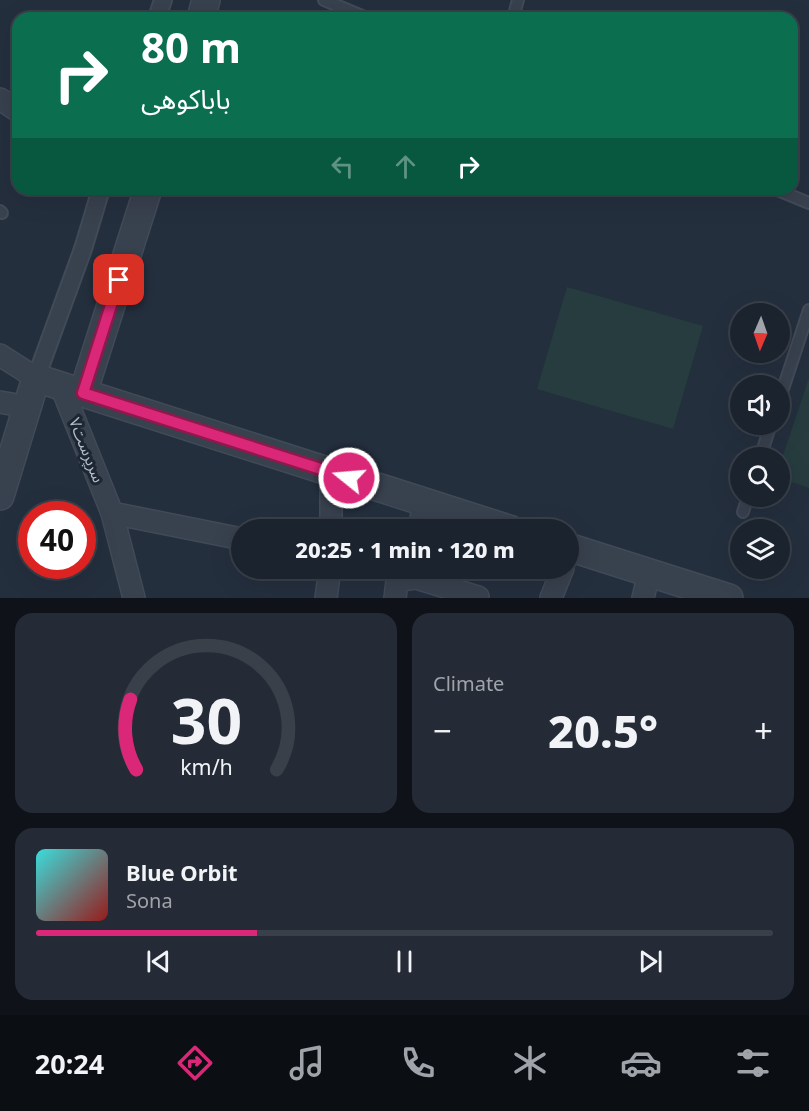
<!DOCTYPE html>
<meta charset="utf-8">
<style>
:root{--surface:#1b232e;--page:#242b36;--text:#f1f3f6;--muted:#a0a4aa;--line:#39404a;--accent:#db2777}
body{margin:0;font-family:"Noto Sans","Noto Sans Arabic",sans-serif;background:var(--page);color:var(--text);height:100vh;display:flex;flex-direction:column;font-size:22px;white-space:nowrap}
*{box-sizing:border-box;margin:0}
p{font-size:20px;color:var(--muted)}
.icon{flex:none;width:33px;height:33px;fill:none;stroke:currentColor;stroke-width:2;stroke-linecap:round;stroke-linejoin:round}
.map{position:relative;height:598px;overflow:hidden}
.details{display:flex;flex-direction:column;gap:15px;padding:15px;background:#0f1319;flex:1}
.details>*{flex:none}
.banner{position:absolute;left:12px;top:12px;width:786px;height:183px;border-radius:18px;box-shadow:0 6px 24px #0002,0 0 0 2px var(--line);background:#0b6e4f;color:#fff;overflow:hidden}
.needle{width:39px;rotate:182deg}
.tools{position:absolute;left:730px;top:303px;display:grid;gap:12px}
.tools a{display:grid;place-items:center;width:60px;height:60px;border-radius:50%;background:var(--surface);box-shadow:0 6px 24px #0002,0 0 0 2px var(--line);font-size:30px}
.speed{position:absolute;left:18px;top:501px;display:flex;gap:12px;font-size:30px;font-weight:700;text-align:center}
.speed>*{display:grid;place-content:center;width:78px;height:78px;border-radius:50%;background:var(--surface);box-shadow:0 6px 24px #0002,0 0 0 2px var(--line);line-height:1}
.speed .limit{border:9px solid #d22;background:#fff;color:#111}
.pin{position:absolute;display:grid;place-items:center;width:51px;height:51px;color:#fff;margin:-26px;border-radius:12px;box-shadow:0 3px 9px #0006}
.me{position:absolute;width:66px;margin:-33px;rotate:287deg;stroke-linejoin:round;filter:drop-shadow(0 0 4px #0008)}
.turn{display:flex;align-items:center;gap:21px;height:126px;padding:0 30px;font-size:27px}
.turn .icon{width:78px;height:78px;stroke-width:2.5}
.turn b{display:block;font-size:42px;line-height:51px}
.lanes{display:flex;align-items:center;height:57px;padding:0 30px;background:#0003;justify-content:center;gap:30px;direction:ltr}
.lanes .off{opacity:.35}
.big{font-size:45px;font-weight:800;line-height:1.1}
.details .widget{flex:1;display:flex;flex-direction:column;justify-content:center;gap:9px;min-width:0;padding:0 21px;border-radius:18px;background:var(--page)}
.details .dial{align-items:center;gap:0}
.dial svg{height:156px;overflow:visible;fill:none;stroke:var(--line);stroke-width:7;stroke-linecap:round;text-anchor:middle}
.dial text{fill:var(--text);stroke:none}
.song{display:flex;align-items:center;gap:18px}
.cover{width:72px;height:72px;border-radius:9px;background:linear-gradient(135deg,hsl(180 70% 55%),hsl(0 70% 35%))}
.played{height:6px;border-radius:3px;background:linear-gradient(90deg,var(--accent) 30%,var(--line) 30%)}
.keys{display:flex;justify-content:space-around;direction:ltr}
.heat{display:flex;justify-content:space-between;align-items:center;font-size:33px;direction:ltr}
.details .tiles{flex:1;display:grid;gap:15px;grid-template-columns:1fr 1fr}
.widget:last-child{grid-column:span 2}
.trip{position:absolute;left:231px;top:519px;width:348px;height:60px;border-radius:30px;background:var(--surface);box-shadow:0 6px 24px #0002,0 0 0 2px var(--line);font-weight:800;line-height:60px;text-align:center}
.menu{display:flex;height:96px;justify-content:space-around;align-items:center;background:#0b0e12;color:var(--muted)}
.menu .icon{width:42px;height:42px}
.menu .current{color:var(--accent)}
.menu b{font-size:27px;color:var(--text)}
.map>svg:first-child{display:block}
.green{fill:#263c3f}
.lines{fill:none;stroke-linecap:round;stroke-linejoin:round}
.service-casing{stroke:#414a57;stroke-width:14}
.pedestrian-casing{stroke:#414a57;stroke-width:20}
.minor-casing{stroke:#414a57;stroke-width:24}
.tertiary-casing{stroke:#414a57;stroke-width:30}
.service{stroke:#38414e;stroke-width:10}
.pedestrian{stroke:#38414e;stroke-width:16}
.minor{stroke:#38414e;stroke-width:21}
.tertiary{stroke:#38414e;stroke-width:27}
.route-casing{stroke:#8e194d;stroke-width:15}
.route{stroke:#db2777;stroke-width:10}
.labels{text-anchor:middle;stroke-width:6;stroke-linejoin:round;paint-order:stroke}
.street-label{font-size:16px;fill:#b4bcc9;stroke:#1d2633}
</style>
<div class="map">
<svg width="809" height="598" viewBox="0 0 809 598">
<rect width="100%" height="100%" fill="#242f3e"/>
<!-- green -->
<path class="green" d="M567 287 703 326 673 429 537 389Z
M809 378V488L780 478V464Z"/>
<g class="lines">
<defs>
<path id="service" d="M324 0 367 18
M513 18 518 0
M775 189 809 203
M0 211 2 213
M780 398 809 310
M760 458 771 424
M743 512 748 496"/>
<path id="pedestrian" d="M157 18 163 0
M36 378 83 249 101 189"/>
<path id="minor" d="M0 99 18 111
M0 355 36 378
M61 386 112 513 134 598
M0 402 29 407
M331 472V530
M112 513 242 539
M420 530 423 501
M416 578 478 597
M326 598 330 568
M395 598 397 581 416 578 417 568
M551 598 563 568
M643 598 649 573"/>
<path id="tertiary" d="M201 18 206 0
M83 393 148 189
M0 496 36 378 512 530
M568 547 729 598"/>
</defs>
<!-- service casing -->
<use href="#service" class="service-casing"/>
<!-- pedestrian casing -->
<use href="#pedestrian" class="pedestrian-casing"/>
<!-- minor casing -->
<use href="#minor" class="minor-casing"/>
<!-- tertiary casing -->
<use href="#tertiary" class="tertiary-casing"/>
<!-- service -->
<use href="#service" class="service"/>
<!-- pedestrian -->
<use href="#pedestrian" class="pedestrian"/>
<!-- minor -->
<use href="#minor" class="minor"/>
<!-- tertiary -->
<use href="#tertiary" class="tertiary"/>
</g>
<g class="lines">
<defs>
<path id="route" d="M119 280 83 393 349 478"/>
</defs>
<!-- route casing -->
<use href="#route" class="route-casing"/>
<!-- route -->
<use href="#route" class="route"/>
</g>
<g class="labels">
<!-- street labels -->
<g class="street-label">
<text transform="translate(87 450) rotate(68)" y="6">سرپرست۷</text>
</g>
</g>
</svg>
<div class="tools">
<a><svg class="needle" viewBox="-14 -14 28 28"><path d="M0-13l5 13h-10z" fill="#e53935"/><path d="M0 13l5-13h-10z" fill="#a0a4aa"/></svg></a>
<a><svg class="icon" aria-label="sound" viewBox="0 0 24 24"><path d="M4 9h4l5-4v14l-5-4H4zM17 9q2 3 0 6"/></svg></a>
<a><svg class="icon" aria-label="search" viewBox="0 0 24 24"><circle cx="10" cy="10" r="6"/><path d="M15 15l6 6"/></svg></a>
<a><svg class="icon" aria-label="layers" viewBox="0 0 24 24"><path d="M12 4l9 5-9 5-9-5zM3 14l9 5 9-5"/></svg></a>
</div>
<div class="speed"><div class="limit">40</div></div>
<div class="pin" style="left:119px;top:280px;background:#d93025"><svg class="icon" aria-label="arrive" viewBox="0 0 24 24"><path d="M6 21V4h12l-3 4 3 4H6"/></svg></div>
<svg class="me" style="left:349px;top:478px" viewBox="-20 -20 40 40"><circle r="17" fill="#db2777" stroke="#fff" stroke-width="3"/><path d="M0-11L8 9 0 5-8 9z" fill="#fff"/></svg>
<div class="trip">20:25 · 1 min · 120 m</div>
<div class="banner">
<div class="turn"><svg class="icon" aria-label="right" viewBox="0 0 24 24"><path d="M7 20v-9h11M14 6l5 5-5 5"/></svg><div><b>80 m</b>باباکوهی</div></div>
<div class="lanes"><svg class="icon off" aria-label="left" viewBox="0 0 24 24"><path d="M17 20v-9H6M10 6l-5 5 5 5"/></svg><svg class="icon off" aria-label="ahead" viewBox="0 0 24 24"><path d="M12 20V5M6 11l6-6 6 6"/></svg><svg class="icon" aria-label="right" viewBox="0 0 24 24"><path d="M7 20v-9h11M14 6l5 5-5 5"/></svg></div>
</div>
</div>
<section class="details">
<div class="tiles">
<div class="widget dial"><svg viewBox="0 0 100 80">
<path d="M14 69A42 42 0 1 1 86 69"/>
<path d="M14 69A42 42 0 0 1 11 33" stroke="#db2777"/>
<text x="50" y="56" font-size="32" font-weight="700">30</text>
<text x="50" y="72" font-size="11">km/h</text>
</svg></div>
<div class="widget"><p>Climate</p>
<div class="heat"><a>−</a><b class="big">20.5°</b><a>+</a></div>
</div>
<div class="widget">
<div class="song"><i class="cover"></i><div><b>Blue Orbit</b><p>Sona</p></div></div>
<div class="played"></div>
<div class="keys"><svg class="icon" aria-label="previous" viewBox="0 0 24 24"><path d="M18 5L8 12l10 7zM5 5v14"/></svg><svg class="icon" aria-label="pause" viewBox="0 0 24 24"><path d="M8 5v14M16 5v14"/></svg><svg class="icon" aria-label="next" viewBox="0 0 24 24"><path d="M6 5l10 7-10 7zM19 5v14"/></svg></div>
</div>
</div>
</section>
<nav class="menu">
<b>20:24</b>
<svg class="icon current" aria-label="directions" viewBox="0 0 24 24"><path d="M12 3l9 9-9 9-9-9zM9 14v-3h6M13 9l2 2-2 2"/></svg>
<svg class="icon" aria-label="music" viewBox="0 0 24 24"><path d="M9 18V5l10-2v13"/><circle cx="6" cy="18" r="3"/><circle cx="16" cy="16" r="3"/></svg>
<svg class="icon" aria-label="phone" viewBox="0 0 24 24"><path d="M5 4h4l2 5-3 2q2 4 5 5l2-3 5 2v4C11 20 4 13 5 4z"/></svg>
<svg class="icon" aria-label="climate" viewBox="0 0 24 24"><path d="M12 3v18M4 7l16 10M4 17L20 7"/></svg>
<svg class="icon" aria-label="car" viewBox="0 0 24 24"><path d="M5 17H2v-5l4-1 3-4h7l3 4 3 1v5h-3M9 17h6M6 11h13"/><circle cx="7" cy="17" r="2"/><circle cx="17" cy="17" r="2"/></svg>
<svg class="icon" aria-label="filters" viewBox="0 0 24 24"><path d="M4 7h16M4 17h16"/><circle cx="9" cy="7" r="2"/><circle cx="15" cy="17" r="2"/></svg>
</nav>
